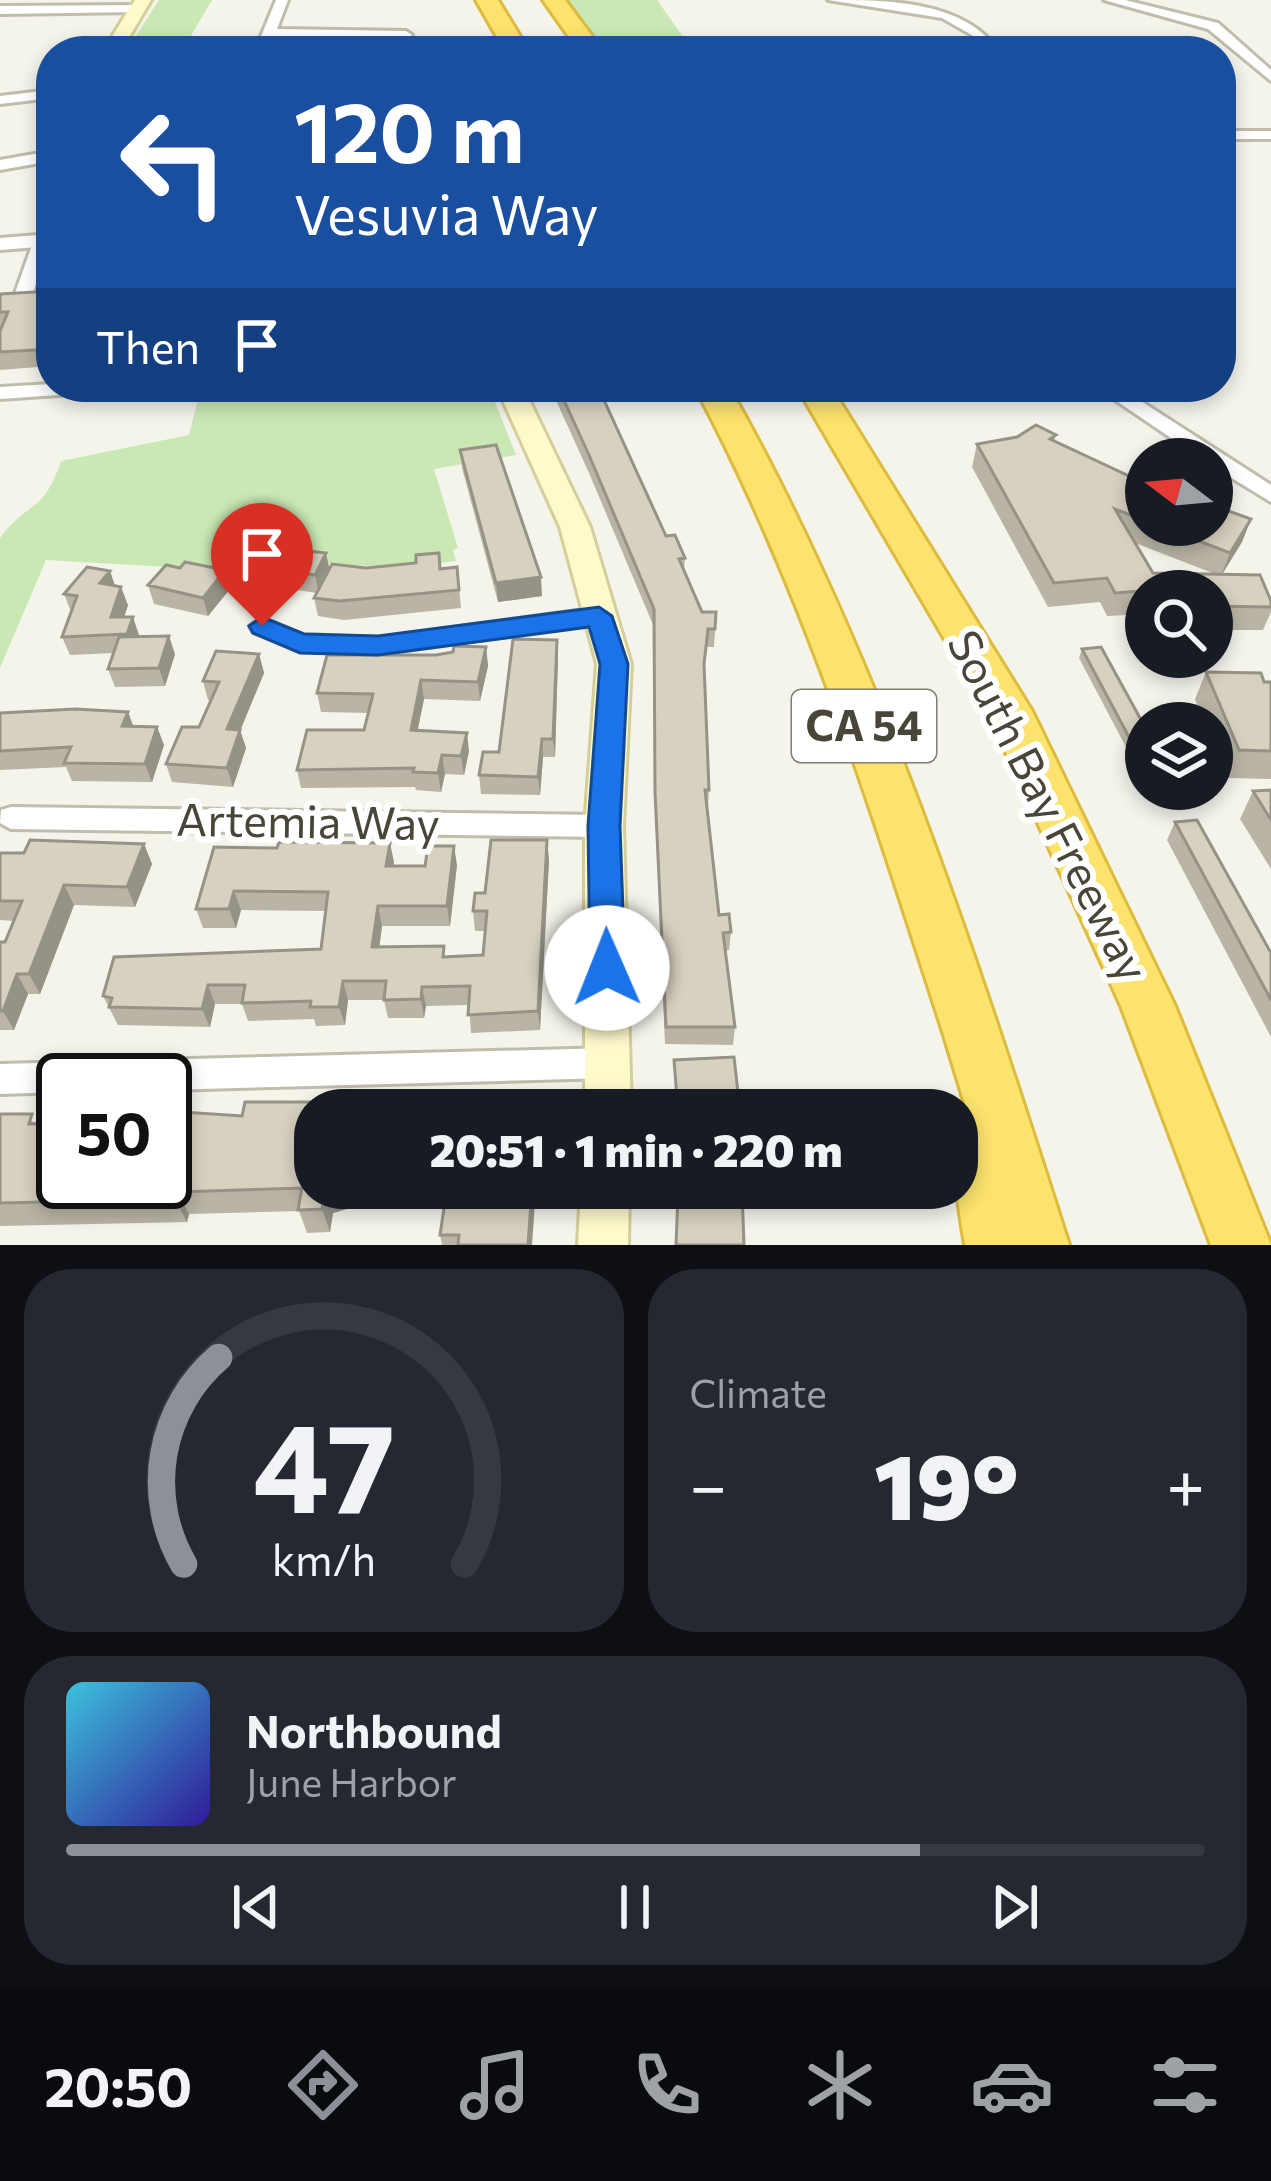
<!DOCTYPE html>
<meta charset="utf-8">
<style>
:root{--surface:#171b24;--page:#242831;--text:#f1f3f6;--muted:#9ea1a6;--line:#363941;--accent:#8c9099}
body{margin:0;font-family:Commissioner,sans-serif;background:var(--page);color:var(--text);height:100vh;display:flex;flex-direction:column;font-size:45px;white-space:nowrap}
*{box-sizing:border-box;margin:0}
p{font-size:39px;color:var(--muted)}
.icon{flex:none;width:66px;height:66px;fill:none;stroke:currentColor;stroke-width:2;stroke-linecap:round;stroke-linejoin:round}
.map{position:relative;height:1245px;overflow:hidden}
.details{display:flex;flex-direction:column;gap:24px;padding:24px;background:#0d0f14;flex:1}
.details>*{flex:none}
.hud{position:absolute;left:36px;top:36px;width:1200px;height:366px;border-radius:48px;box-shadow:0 6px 18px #0003;background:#1a4fa0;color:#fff;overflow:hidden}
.needle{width:78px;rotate:286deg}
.fabs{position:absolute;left:1125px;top:438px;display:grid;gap:24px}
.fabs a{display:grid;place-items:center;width:108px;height:108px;border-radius:50%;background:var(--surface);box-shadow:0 6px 18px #0003;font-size:60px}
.speed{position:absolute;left:36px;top:1053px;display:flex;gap:24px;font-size:60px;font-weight:700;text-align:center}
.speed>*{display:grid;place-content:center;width:156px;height:156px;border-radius:50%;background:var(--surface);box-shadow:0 6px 18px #0003;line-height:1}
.speed .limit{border:6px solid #111;border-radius:18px;background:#fff;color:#111}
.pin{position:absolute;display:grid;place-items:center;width:102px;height:102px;color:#fff;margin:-123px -51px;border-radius:50% 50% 50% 0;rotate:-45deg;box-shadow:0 0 12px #0007}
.pin .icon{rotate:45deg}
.me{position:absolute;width:132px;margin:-66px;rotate:359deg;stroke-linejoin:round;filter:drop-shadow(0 0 9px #0008)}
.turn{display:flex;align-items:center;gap:42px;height:252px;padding:0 60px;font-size:54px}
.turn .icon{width:156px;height:156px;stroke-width:2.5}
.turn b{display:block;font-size:84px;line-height:102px}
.then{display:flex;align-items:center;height:114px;padding:0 60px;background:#0003;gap:24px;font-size:45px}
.big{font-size:90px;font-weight:800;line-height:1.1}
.details .widget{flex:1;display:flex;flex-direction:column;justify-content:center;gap:18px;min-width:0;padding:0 42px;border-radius:48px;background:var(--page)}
.details .dial{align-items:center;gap:0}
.dial svg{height:312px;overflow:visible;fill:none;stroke:var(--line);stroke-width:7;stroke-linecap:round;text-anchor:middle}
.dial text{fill:var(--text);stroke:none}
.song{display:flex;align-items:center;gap:36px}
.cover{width:144px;height:144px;border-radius:18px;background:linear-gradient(135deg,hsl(190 70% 55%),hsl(250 70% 35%))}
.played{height:12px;border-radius:6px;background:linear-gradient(90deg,var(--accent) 75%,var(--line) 75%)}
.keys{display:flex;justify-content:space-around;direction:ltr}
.heat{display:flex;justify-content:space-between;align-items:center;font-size:66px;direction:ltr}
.details .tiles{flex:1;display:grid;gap:24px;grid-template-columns:1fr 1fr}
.widget:last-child{grid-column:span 2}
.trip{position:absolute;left:294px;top:1089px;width:684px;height:120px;border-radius:48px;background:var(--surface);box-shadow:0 6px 18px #0003;font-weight:800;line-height:120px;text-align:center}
.tab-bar{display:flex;height:192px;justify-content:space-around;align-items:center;background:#090b0e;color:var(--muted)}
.tab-bar .icon{width:84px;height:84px}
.tab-bar .active{color:var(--accent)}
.tab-bar b{font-size:54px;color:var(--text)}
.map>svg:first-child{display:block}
.green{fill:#c9e8b4}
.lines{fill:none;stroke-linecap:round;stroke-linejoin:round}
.minor-casing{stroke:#c1bdad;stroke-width:6}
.tertiary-casing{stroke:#c1bdad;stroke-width:6}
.secondary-casing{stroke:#d4ce9a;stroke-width:6}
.motorway-casing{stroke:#ddbb3d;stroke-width:6}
.minor{fill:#fff;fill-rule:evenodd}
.tertiary{fill:#fff;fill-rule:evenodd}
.secondary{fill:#fefacc;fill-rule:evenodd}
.motorway{fill:#fce36e;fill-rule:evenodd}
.wall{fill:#b9b4a5;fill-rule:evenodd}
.shaded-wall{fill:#969286}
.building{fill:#d7d1c0;stroke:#969286;stroke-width:3}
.route{fill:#1a73e8;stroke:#114b97;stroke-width:3}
.labels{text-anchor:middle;stroke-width:12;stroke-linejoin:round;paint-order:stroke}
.shield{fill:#fff;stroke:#807d74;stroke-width:3}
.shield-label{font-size:42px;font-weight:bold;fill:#494538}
.street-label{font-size:45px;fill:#494538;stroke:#fff}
</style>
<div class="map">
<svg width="1271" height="1245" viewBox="0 0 1271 1245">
<rect width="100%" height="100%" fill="#f5f4eb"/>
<!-- green -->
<path class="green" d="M159 0H212L182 51H126Z
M564 0H657L693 51H605Z
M201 387H489L516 455 434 469 458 548 453 550 456 561C389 571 325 564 258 557L246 567 219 570 46 560 0 668V538C28 500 43 515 61 461L189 435Z"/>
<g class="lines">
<defs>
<path id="minor" d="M276 0H288L277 29 406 31 412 35 406 39 274 37 269 51H255Z
M828 0C887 0 963 0 999 51H985L977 38 942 18Z
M1104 0H1125L1218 23 1271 70V81L1208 29Z
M142 5V11L138 12 0 14V6Z
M51 90V98L0 104V96Z
M1221 131H1271V139H1221Z
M51 151V161L0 170V160Z
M35 237 49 241 32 296 23 301 14 296Z
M51 384V387H97L87 393 0 399V387Z
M1096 387H1119L1271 485V502L1212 466V459H1202Z
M599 608 607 610 611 616 607 622 378 654 300 651 253 632 250 626 262 618 303 635 378 638Z
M11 807 604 815 614 818 618 826 614 834 604 837 11 829 0 823 1 810Z
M609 1048 620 1053 625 1063 620 1073 609 1078 165 1090V1080H63V1092L0 1094V1064Z"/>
<path id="tertiary" d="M51 234V246L0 250V238Z"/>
<path id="secondary" d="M135 0H151L121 51H103Z
M497 387H523L590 527 631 664 623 826 631 1110H585V826L597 664 560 527Z
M581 1188H629L628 1245H578Z"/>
<path id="motorway" d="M476 0H498L529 51H505Z
M543 0H565L603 51H579Z
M695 387H729C878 650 977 958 1069 1245H965C958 1201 947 1146 965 1104L943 1032C872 813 804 591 695 387Z
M797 387H831L1032 711 1175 1006 1271 1245H1211L1121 1006 988 713Z"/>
</defs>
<!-- minor casing -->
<use href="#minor" class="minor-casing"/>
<!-- tertiary casing -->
<use href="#tertiary" class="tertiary-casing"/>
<!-- secondary casing -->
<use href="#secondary" class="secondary-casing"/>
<!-- motorway casing -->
<use href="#motorway" class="motorway-casing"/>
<!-- minor -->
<use href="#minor" class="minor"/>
<!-- tertiary -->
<use href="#tertiary" class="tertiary"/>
<!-- secondary -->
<use href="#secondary" class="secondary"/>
<!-- motorway -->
<use href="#motorway" class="motorway"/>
</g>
<!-- wall -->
<path class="wall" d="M51 291V366L0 370V294Z
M550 387H598L666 536 685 558 684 571 702 612H716L714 647H707L704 672 709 790 708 808 719 915 731 932 729 950 725 951 735 1027 733 1045 665 1044 655 811 654 627 589 473Z
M1056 435 1054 441 1146 484V525H1212L1251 519 1242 542 1222 574 1271 607V612L1263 630H1212V591H1146V614L1107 616 1100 602 1048 607 972 467 977 444 1017 437ZM1135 543 1215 574 1153 573Z
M460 450 542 596 498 602 462 468Z
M246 564 329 569 457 567 461 608 344 620 318 616 314 598 316 593 250 582Z
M110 571 115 586 128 605 124 617H133L138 636 175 654 165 686 115 687 108 669 113 653 70 655 62 637 71 612 64 594Z
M148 585 230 589 208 616 154 604Z
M486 647 488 666 480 701 424 699 417 730 469 751 464 775 445 774 441 792 416 790 415 787 301 788 297 770 364 730 368 713 321 712 317 693 436 655Z
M1082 649 1146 729V785L1079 658Z
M259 654 264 673 240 730 246 748 233 787 172 782 166 764 199 727 211 700H208L203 681Z
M558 658 555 757H543L540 795 481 794 479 775 499 752Z
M1206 672 1271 682V779L1227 778 1212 742V723H1204L1195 699Z
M128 712 133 726 157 727 164 745 152 782 72 781 66 767 0 770V713Z
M1148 789H1173L1172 792 1151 795Z
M1271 790V869L1240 819 1253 791Z
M1175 822 1271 953V1037L1167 840Z
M547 840 549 860 540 1030 471 1033 469 1005 426 1006 424 1018H388L384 1000H348L345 1025 316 1026 314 1019 248 1021 242 1004H215L210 1027 118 1025 103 996 321 949 326 911 241 910 236 928H203L196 909 214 847 394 862 393 866 457 865 450 926H382L379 947 446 957 483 955 485 931H475L473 911 485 893Z
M144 844 152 864 135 907 74 905 40 994H28L14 1030H0V942H5L14 921 0 920V853H24Z
M0 1114 315 1188H436L434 1207 347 1209 333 1213 330 1232 307 1233 299 1211 189 1214 187 1222 0 1226Z
M465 1188 532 1245H442L440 1235Z
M704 1188H749L748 1194 704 1197Z"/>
<!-- shaded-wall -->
<path class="shaded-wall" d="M1251 519 1242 542 1221 576 1230 553Z
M326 553 330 571 319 594 315 575Z
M225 570 230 589 208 616 203 598Z
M110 571 116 589 100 583Z
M541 577 542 596 498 602 496 583Z
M121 587 128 605 118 636 111 617Z
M133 617 139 635 134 653 127 634Z
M169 636 175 654 165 686 159 668Z
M557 640 558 658 555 757 553 739Z
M486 647 488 666 480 701 478 682Z
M259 654 264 673 233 748 227 729Z
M421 680 424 699 414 749 411 730Z
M128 712 135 731 122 726Z
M157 727 164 745 152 782 145 764Z
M240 730 246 748 233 787 227 768Z
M467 733 469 751 464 775 461 756Z
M542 739 543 757 540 795 538 777Z
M442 755 445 774 441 792 438 773Z
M547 840 549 860 540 1030 538 1011Z
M390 843 394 862 390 885 386 866Z
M144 844 152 864 135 907 127 887Z
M454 846 457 865 450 926 447 906Z
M64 885 74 905 40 994 29 974Z
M234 891 241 910 236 928 229 909Z
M378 906 382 926 377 966 372 947Z
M17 974 28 994 14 1030 3 1011Z
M343 981 348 1000 345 1025 339 1007Z
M208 985 215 1004 210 1027 202 1009Z
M422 987 426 1006 424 1018 421 999Z
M334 1188H340L347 1209 333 1213 330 1232 322 1209 325 1190Z
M430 1188H436L434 1207Z
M532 1188H536L532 1245H528Z
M177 1192 189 1214 187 1222 175 1199Z"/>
<!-- building -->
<path class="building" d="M51 291V349L0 352V331L8 312H0V294Z
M558 387H598L666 536 675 535 685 558 679 559 702 612H716L715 629H708L704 664 709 790H705L719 915 729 914 731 932 723 933 735 1027H666L655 792 654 609 589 455Z
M1036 425 1056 435 1050 439 1146 484V521L1115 509 1153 573 1260 575 1271 601V607L1212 606V591H1180L1179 588 1115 593 1107 578 1054 583 977 444 1017 437Z
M496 445 541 577 496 583 460 450Z
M1212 505 1251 519 1230 553 1157 525H1212Z
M256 545 326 553 315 575 246 564Z
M439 553 440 569 457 567 459 590 340 601 314 598 332 564 366 568 416 563V555Z
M185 562 225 570 203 598 148 585 166 565 180 568Z
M87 567 110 571 100 583 121 587 111 617H133L127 634 62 637 77 596 64 594Z
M169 636 159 668 108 669 119 637Z
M513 639 557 640 553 739H542L538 777 479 775 483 752H499Z
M454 646 486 647 478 682 421 680 411 730 467 733 461 756 442 755 438 773 413 772 414 768 297 770 307 730H364L373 694 317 693 327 655H436L453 652Z
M1101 647 1146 729V769L1082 649Z
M216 651 259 654 227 729 240 730 227 768 166 764 182 727H199L219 682 203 681Z
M1206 672 1261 673 1264 682H1271V751L1239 750Z
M75 709 128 712 122 726 157 727 145 764 64 763 71 747 0 751V713Z
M1271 790V820L1253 791Z
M1197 820 1271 953V1000L1175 822Z
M30 840 144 844 127 887 64 885 29 974H17L3 1011H0V942H5L22 901H0V853H24Z
M491 840H547L538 1011 468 1015 470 986 422 987 421 999 384 1000 386 981H343L339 1007H310L311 1001 242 1003 245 985H208L202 1009 109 1007 112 998 103 996 114 957 321 949 328 892 234 891 229 909H196L214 847 277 848 279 842 390 843 386 866H425L428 846H454L447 906H378L372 947 444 946 443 957 483 955 487 911H473L475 893H485Z
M734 1057 740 1110H678L674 1060Z
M538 1094 537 1110H389L390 1103 452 1102V1095Z
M245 1102H333L331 1110H315V1188H334L325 1190 322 1209 298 1210 302 1188 177 1192 175 1199 0 1203V1114H32L29 1124 63 1123V1182H165V1122L168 1111 242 1116Z
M447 1188H532L528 1245H458L459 1235H440Z
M706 1188H742L744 1245H676L678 1196 707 1197Z"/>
<!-- route -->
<path class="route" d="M599 607 612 616 628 664 620 826 625 968 619 979 607 983 595 979 590 968 588 826 600 664 589 627 378 655 300 653 253 633 249 626 262 617 304 634 378 636Z"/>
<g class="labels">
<!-- shield labels -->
<rect class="shield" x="792" y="690" width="144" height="72" rx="9"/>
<g class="shield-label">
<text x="864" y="741">CA 54</text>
</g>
<!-- street labels -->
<g class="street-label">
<text transform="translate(1048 806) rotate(63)" y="16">South Bay Freeway</text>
<text transform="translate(308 822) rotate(1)" y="16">Artemia Way</text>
</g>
</g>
</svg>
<div class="fabs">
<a><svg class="needle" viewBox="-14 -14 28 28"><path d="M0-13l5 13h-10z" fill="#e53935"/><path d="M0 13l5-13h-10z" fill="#9ea1a6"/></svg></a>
<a><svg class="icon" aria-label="search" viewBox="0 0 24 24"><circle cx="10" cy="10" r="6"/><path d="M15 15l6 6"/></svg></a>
<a><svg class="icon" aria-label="layers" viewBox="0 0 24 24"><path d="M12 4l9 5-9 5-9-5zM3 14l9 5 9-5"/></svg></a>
</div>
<div class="speed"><div class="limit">50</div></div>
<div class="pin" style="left:262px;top:626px;background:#d93025"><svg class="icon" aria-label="arrive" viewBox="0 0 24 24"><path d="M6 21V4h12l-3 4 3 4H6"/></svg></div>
<svg class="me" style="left:607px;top:968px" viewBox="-20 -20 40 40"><circle r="19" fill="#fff"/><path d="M0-13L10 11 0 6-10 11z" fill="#1a73e8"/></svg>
<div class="trip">20:51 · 1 min · 220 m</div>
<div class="hud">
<div class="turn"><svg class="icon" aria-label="left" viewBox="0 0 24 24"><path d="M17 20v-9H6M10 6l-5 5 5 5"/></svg><div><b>120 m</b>Vesuvia Way</div></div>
<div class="then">Then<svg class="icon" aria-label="arrive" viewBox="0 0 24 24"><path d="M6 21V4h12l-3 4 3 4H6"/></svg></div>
</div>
</div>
<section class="details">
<div class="tiles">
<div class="widget dial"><svg viewBox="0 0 100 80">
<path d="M14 69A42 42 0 1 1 86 69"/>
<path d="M14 69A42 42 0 0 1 23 16" stroke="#8c9099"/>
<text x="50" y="56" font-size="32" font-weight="700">47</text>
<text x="50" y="72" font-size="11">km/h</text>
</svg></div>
<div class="widget"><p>Climate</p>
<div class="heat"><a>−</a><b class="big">19°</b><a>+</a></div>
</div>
<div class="widget">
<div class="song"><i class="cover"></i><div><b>Northbound</b><p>June Harbor</p></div></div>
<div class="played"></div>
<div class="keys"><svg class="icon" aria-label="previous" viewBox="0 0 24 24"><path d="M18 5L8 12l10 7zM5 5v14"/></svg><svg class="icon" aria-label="pause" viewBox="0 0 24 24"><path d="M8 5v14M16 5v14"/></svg><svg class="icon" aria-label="next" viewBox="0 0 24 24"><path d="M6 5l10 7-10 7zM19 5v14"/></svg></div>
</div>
</div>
</section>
<nav class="tab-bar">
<b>20:50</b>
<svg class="icon active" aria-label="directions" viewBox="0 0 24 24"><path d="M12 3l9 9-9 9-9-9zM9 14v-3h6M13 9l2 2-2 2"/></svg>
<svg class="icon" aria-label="music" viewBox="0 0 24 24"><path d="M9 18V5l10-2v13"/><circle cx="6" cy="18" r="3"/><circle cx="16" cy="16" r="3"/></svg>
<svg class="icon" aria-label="phone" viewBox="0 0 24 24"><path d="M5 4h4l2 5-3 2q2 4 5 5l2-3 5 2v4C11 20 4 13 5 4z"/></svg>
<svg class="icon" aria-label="climate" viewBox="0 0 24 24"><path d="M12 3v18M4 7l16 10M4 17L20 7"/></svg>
<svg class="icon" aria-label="car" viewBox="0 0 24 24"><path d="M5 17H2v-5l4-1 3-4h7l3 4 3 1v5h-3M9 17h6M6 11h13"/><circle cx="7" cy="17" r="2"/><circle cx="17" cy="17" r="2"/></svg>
<svg class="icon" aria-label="filters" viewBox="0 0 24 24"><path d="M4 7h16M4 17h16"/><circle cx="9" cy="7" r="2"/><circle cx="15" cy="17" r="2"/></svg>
</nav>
